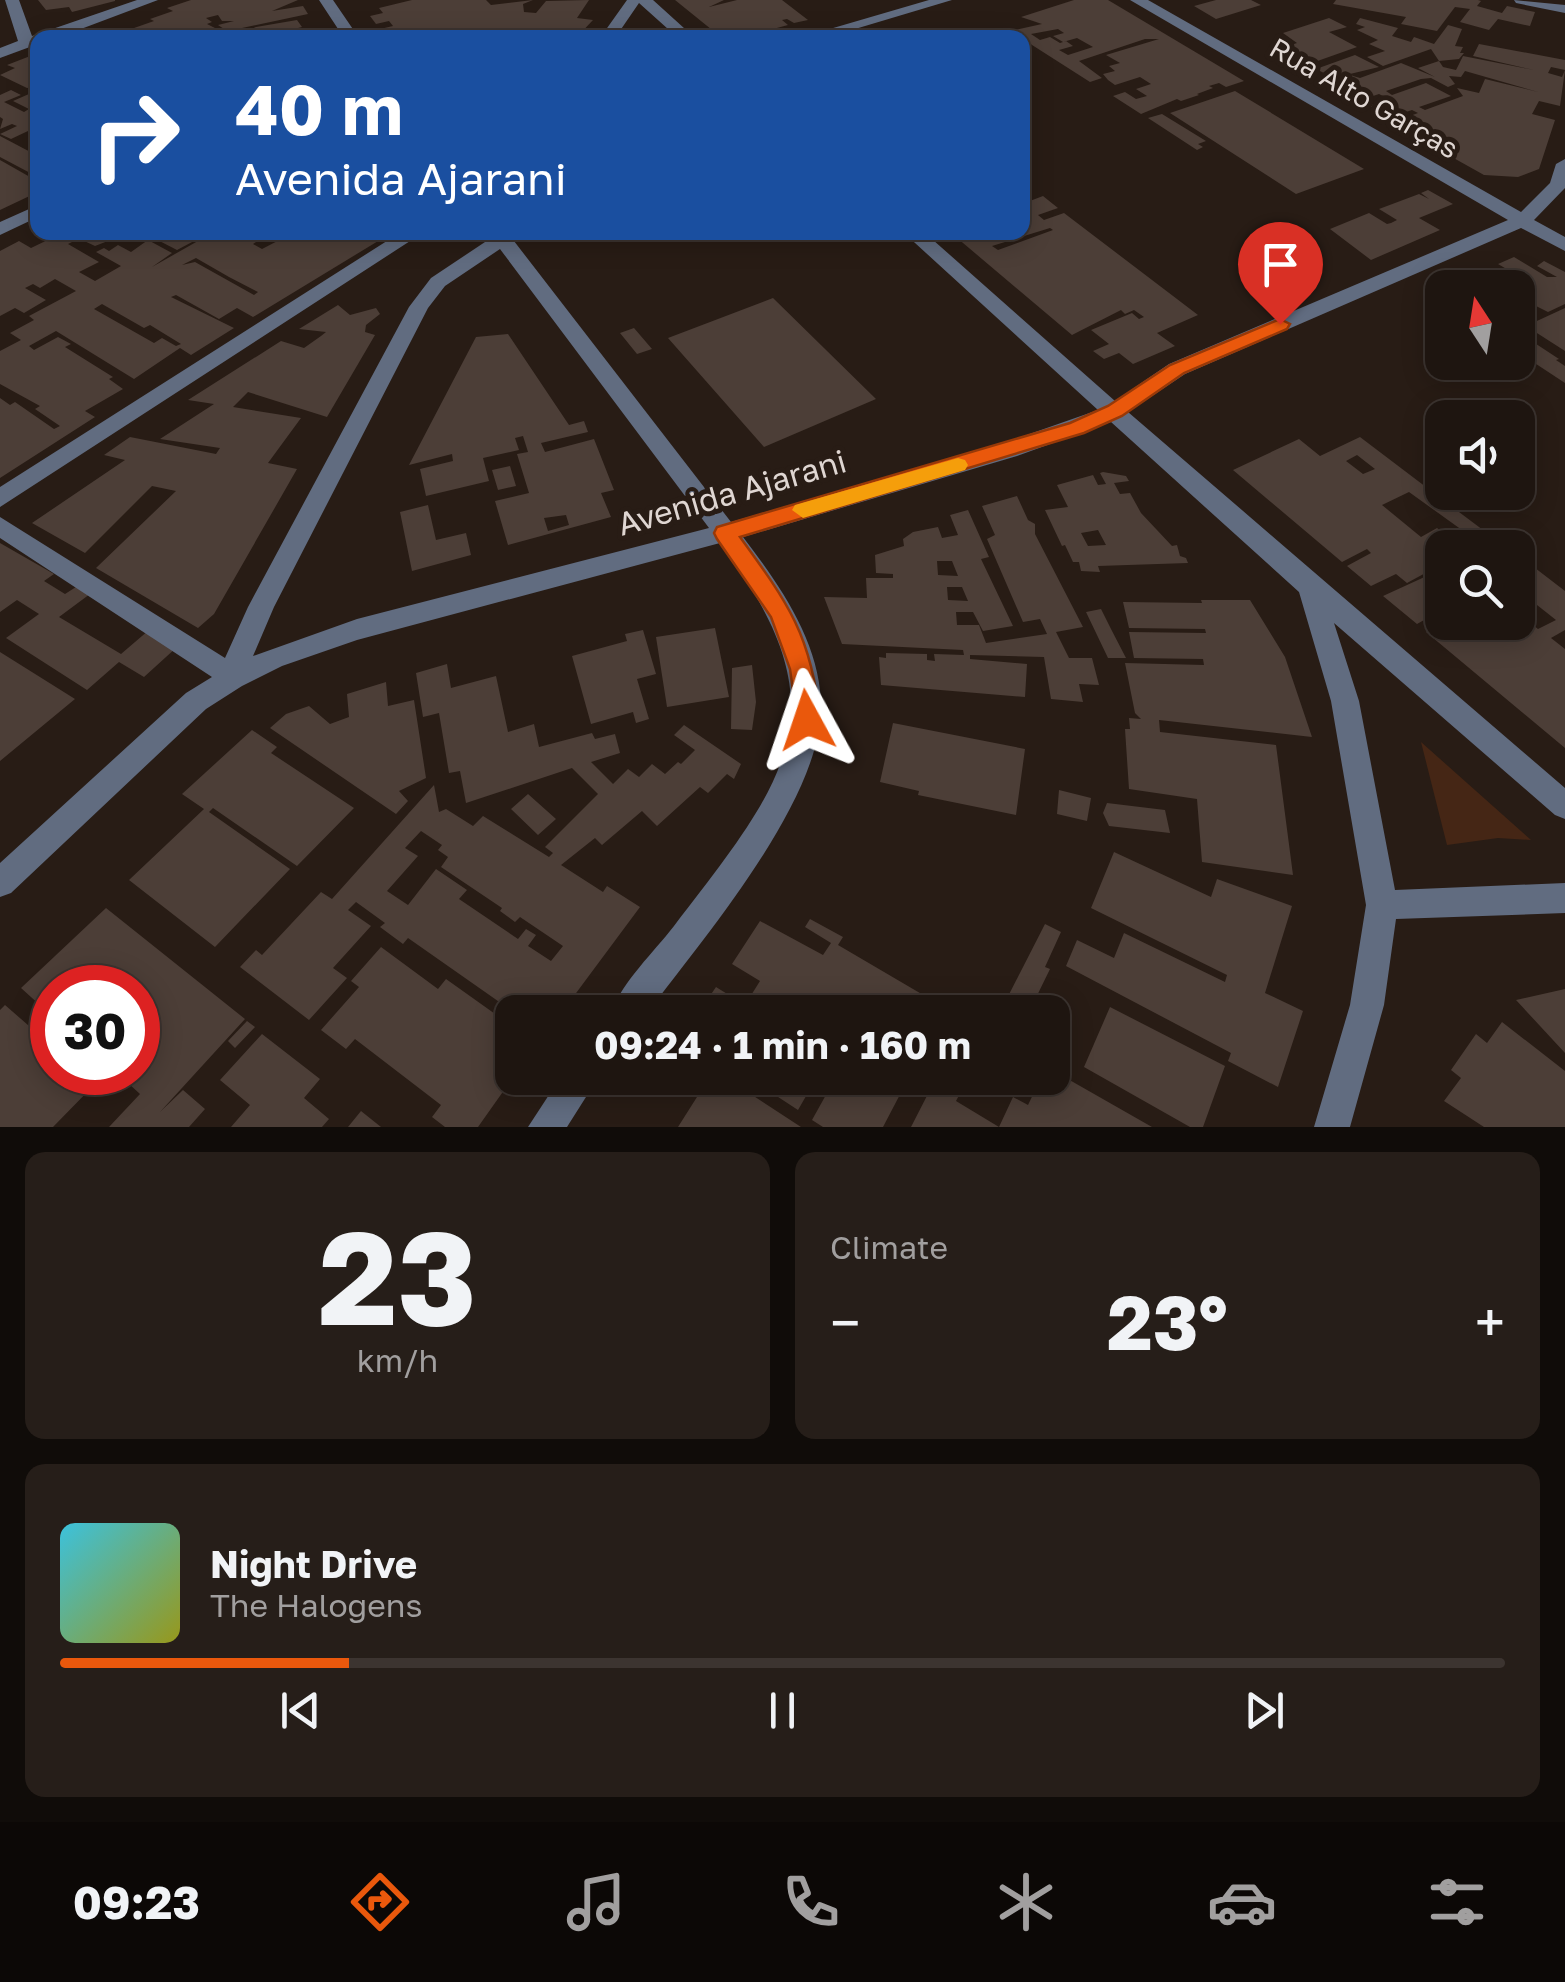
<!DOCTYPE html>
<meta charset="utf-8">
<style>
:root{--surface:#1e1510;--page:#261e19;--text:#f1f3f6;--muted:#a19f9f;--line:#3c3430;--accent:#ea580c}
body{margin:0;font-family:"Golos Text",sans-serif;background:var(--page);color:var(--text);height:100vh;display:flex;flex-direction:column;font-size:38px;white-space:nowrap}
*{box-sizing:border-box;margin:0}
p{font-size:32px;color:var(--muted)}
.icon{flex:none;width:55px;height:55px;fill:none;stroke:currentColor;stroke-width:2;stroke-linecap:round;stroke-linejoin:round}
.map{position:relative;height:1127px;overflow:hidden}
.panel{display:flex;flex-direction:column;gap:25px;padding:25px;background:#100c09;flex:1}
.panel>*{flex:none}
.hud{position:absolute;left:30px;top:30px;width:1000px;height:210px;border-radius:20px;box-shadow:0 5px 25px #0003,0 0 0 2px var(--line);background:#1a4fa0;color:#fff;overflow:hidden}
.needle{width:65px;rotate:348deg}
.buttons{position:absolute;left:1425px;top:270px;display:grid;gap:20px}
.buttons a{display:grid;place-items:center;width:110px;height:110px;border-radius:20px;background:var(--surface);box-shadow:0 5px 25px #0003,0 0 0 2px var(--line);font-size:50px}
.speed{position:absolute;left:30px;top:965px;display:flex;gap:20px;font-size:50px;font-weight:700;text-align:center}
.speed>*{display:grid;place-content:center;width:130px;height:130px;border-radius:50%;background:var(--surface);box-shadow:0 5px 25px #0003,0 0 0 2px var(--line);line-height:1}
.speed .limit{border:15px solid #d22;background:#fff;color:#111}
.pin{position:absolute;display:grid;place-items:center;width:85px;height:85px;color:#fff;margin:-102px -42px;border-radius:50% 50% 50% 0;rotate:-45deg;box-shadow:0 0 10px #0007}
.pin .icon{rotate:45deg}
.me{position:absolute;width:110px;margin:-55px;rotate:355deg;stroke-linejoin:round;filter:drop-shadow(0 0 8px #0008)}
.turn{display:flex;align-items:center;gap:35px;height:210px;padding:0 40px;font-size:45px}
.turn .icon{width:130px;height:130px;stroke-width:2.5}
.turn b{display:block;font-size:70px;line-height:85px}
.big{font-size:75px;font-weight:700;line-height:1.1}
.panel .widget{flex:1;display:flex;flex-direction:column;justify-content:center;gap:15px;min-width:0;padding:0 35px;border-radius:20px;background:var(--page)}
.panel .dial{align-items:center;gap:0}
.dial b{font-size:130px;line-height:1}
.song{display:flex;align-items:center;gap:30px}
.cover{width:120px;height:120px;border-radius:15px;background:linear-gradient(135deg,hsl(190 70% 55%),hsl(60 70% 35%))}
.played{height:10px;border-radius:5px;background:linear-gradient(90deg,var(--accent) 20%,var(--line) 20%)}
.keys{display:flex;justify-content:space-around;direction:ltr}
.heat{display:flex;justify-content:space-between;align-items:center;font-size:55px;direction:ltr}
.panel .tiles{flex:1;display:grid;gap:25px;grid-template-columns:1fr 1fr}
.widget:last-child{grid-column:span 2}
.trip{position:absolute;left:495px;top:995px;width:575px;height:100px;border-radius:20px;background:var(--surface);box-shadow:0 5px 25px #0003,0 0 0 2px var(--line);font-weight:700;line-height:100px;text-align:center}
.menu{display:flex;height:160px;justify-content:space-around;align-items:center;background:#0c0806;color:var(--muted)}
.menu .icon{width:70px;height:70px}
.menu .current{color:var(--accent)}
.menu b{font-size:45px;color:var(--text)}
.map>svg:first-child{display:block}
.green{fill:#452615}
.building{fill:#4c3e37;fill-rule:evenodd}
.lines{fill:none;stroke-linecap:round;stroke-linejoin:round}
.minor{fill:#616c80;fill-rule:evenodd}
.route{fill:#ea580c;stroke:#983908;stroke-width:2.5}
.slow{fill:#f59e0b}
.labels{text-anchor:middle;stroke-width:10;stroke-linejoin:round;paint-order:stroke}
.far-street-label{font-size:28px;fill:#dfd6d2;stroke:#281c15}
.street-label{font-size:32px;fill:#dfd6d2;stroke:#281c15}
</style>
<div class="map">
<svg width="1565" height="1127" viewBox="0 0 1565 1127">
<rect width="100%" height="100%" fill="#281c15"/>
<!-- green -->
<path class="green" d="M1421 742 1531 840 1498 838 1447 845Z"/>
<!-- building -->
<path class="building" d="M38 0H115V1L72 12 69 7 46 10Z
M191 0H298L272 11 303 6 308 14 228 31 232 37 256 27 297 20 302 27 259 38H216L224 29 218 25 234 21H222L218 15 206 18 212 22 207 24 217 29 202 38H178L170 32 176 30 173 28 162 34 167 38H123L117 34 154 21 150 19 173 11 167 8Z
M412 0H486L491 5 533 0 523 4 524 12 536 13 546 1 589 0 577 18 593 20 576 38H387L380 29 393 26 389 21 376 24 370 16 383 13 379 8Z
M675 0H724L709 7 737 0H782L808 20 794 23 787 19 782 20 788 25 744 37 722 38Z
M1074 0H1108L1244 81 1226 87 1219 83 1209 86 1213 88 1197 94 1199 95 1181 101 1177 99 1141 114 1113 96 1125 92 1136 99 1147 96 1136 89 1151 84 1140 77 1115 85 1108 80 1103 74 1115 71 1109 66 1120 63 1106 55 1159 39H1145L1079 61 1102 78 1090 82 1010 31 1042 24 1021 17ZM1058 29 1064 33 1053 36 1063 42 1077 38 1093 47 1068 55 1059 50 1073 46 1066 41 1060 43 1050 37 1040 40 1031 34Z
M1216 0H1251L1261 5 1216 19 1194 6Z
M1336 0H1478L1481 1 1477 6 1502 13 1507 6 1535 12 1530 26 1498 19 1489 30 1460 22 1470 9 1455 7 1437 31 1401 24 1406 17 1333 4Z
M1329 18 1347 27 1329 32 1357 47 1309 64 1296 57 1280 63 1265 54 1297 43 1283 33Z
M1360 18 1398 28 1392 36 1411 42 1414 37 1434 44 1448 25 1462 29 1455 46 1463 47 1460 53H1464L1459 59 1439 61 1443 67 1456 70 1463 56 1534 70 1473 56 1479 44 1565 60V70L1551 67 1548 73 1562 77 1565 70 1560 106 1539 101 1532 114 1555 120 1539 169 1518 177 1484 175 1391 123 1418 113 1412 110 1403 113 1391 107 1380 111 1370 106 1385 97 1379 94 1370 97 1344 83 1353 80 1349 78 1340 81 1316 69 1355 55 1379 67 1350 74 1353 76 1360 78 1401 63 1435 77 1418 68 1439 61 1431 49 1383 66 1367 57 1385 51 1369 44 1378 40 1357 30 1365 27 1356 24ZM1465 71 1538 92 1485 79 1479 93 1457 88 1463 96 1425 110 1419 107 1451 96 1426 83 1392 95 1386 91 1421 79 1431 78 1448 87 1455 84 1449 76 1461 77Z
M38 53V86L27 88 0 75 15 68 7 65Z
M11 90 21 95 4 102 24 112 29 109 13 101 38 90V136L28 131 11 139 0 134 17 126 12 124 0 129 3 119 0 117V95Z
M1235 91 1364 169 1296 194 1170 113Z
M1162 114 1206 141 1198 144 1203 147 1197 150 1148 118Z
M0 136 38 156V192L0 210V160L30 177 34 175 0 157Z
M1428 190 1453 204 1419 218 1440 230 1371 260 1330 229 1369 213 1387 224 1391 223 1397 220 1379 209 1419 194 1429 199 1421 193Z
M1043 196 1058 208 1038 215 1044 220 1064 213 1198 315 1157 333 1175 346 1133 364 1119 353 1104 359 1093 351 1109 344 1091 330 1132 313 1139 319 1144 317 1134 310 1125 314 1121 310 1072 335 950 232H1022V204ZM1050 228 1053 230 998 250 992 246Z
M65 232H131L95 246Z
M142 232H187L194 241 177 250Z
M197 232H272L253 244 262 249 295 232 322 236 325 235 321 232H393L253 317 237 308 219 319 176 295 171 297 234 328 191 355 180 348 134 379 56 331 29 346 34 350 58 337 71 344 65 347 113 377 109 379 123 389 85 411 95 417 0 478V398L10 405 15 402 54 429 60 426 35 409 40 406 0 384V351L21 340 10 333 34 320 29 316 76 291 55 279 40 288 33 284 25 288 46 300 24 313 15 308 0 316V251L19 241 31 248 60 234 74 241 68 244 99 262 79 272 95 281 121 266 96 252 104 248 109 251 118 245 131 252 148 240 172 253 152 267 205 237ZM196 258 229 277 258 292 254 295 195 262 182 265ZM102 304 144 328 150 325 181 344 176 346 162 338 154 343 94 309Z
M1514 257 1547 277H1557L1537 266 1544 261 1565 272V304L1548 312 1518 297V285L1527 281 1498 264Z
M1476 274 1497 288H1446Z
M773 298 876 399 764 447 668 338Z
M338 305 350 315 376 308 380 314 366 325 365 332 375 335 327 417 248 392 233 407 301 418 268 463 297 469 214 614 198 628 96 568 176 491 152 486 85 553 32 523 125 460 104 455 130 437 216 454 220 448 160 439 214 404 188 400 281 341 304 348 321 336 326 332 299 329Z
M1565 308V351L1526 326Z
M634 328 652 349 637 354 620 333Z
M1518 332 1559 359 1556 360 1565 366V383L1518 352Z
M508 334 569 425 584 421 588 432 541 443 545 452 594 439 614 490 601 493 611 517 508 545 495 501 529 493 517 454 528 452 523 436 515 438 519 450 483 458 489 481 426 496 420 469 453 461 452 454 409 465 476 337ZM566 515 569 525 548 531 544 518Z
M1360 437 1451 506 1507 548H1472L1480 543 1409 492 1382 505 1421 537 1437 528 1460 546 1442 548V564L1407 583 1396 574 1371 586 1347 566 1371 553 1367 549 1342 562 1233 470 1299 439 1320 456ZM1357 455 1375 469 1363 474 1346 461Z
M510 466 516 486 498 490 492 470Z
M1103 472 1126 476 1129 481 1114 483 1120 494 1130 493 1141 513 1172 546 1177 545 1180 556 1186 558 1188 563 1098 566 1100 572 1081 571 1079 562H1073L1065 545 1062 546 1045 510 1068 507 1057 485 1093 475 1098 485 1106 484 1100 473ZM1098 530 1106 545 1088 546 1081 533Z
M1017 496 1028 520 1035 524V534L1083 627 1056 632 1069 658H1092L1099 685 1079 684 1083 702 1051 699 1044 657 970 655V659L1027 664 1025 697 881 685 879 657 886 658V653L927 654V660L935 661 934 654 964 655 963 650 842 644 824 597 867 598 866 578H893V574L876 573 875 555 904 546 903 539 913 532 938 527 942 538 958 535 950 515 968 510 989 557 981 559 1013 626 983 631 973 612H956L957 625H979L986 643 1047 634 1040 619 1023 622 987 539 995 535 982 506ZM937 561H952L958 576 938 575ZM947 587H962L968 601 948 600Z
M428 505 436 540 466 533 471 555 412 571 400 512Z
M0 543 54 574 44 581 65 594 76 587 90 594 59 617 121 654 149 630 177 647 144 677 119 662 87 690 6 638 39 614 17 600 0 612Z
M1518 555 1565 591V630L1551 638 1565 649V748L1426 632 1442 622 1433 615 1417 624 1383 596 1442 569V622H1518V613L1538 629 1556 620 1518 590Z
M1201 600H1250L1285 657 1312 737 1159 720 1160 732 1276 745 1293 875 1202 862 1197 799 1129 789 1125 729H1130L1129 718 1141 719 1135 713 1125 663 1204 665 1203 659 1134 658 1129 632 1206 633 1205 629 1129 628 1123 602 1202 603Z
M1101 609 1111 629 1126 658H1108L1086 612Z
M715 628 729 697 667 707 656 637Z
M643 630 656 674 637 679 649 719 636 723 633 712 591 724 572 656 627 641 625 634Z
M0 652 75 699 0 761Z
M447 664 451 688 496 676 508 732 534 724 539 747 592 733 595 739 615 734 620 753 591 762 613 784 628 769 639 777 652 764 665 774 678 762 681 764 695 750 674 735 684 725 741 764 734 779 727 774 708 793 700 787 657 826 642 811 602 845 595 838 561 865 603 892 607 886 640 907 562 1012H512V1079L478 1127H445L432 1117 441 1105 355 1039 346 1049 321 1030 359 987 351 981 381 947 438 989 446 979 505 1021 512 1011 408 938 403 944 380 927 385 923 356 902 348 910 371 926 333 968 347 978 309 1020 240 967 256 950 262 955 321 892 332 899 434 785 439 812 446 809 473 826 483 816 549 857 553 853 545 847 598 794 572 768 466 803 460 771 449 773 439 713 423 717 416 673ZM421 831 442 845 438 850 448 857 441 867 502 908 500 911 515 922 520 917 563 946 551 961 528 946 536 935 526 929 518 939 459 899 467 890 436 869 408 905 387 891 418 856 405 848Z
M752 665 756 702 752 730 731 729 732 668Z
M386 682 388 706 414 700 426 778 399 791 408 801 396 814 270 728 286 714 309 706 330 724 349 717 347 694Z
M893 723 1025 749 1016 815 918 795 919 791 880 782Z
M252 730 277 747 271 753 354 808 297 866 213 808 209 812 290 869 215 947 129 880 204 809 182 794Z
M1059 790 1091 798 1087 821 1057 814Z
M528 794 556 819 538 835 511 809Z
M1107 803 1165 810 1170 833 1109 826 1103 813Z
M1114 852 1211 897 1217 879 1292 906 1265 993 1303 1011 1278 1087 1228 1061 1231 1053 1066 966 1077 940 1114 958 1124 933 1225 982 1227 975 1091 908Z
M106 908 245 1019 160 1112 183 1090 205 1109 189 1127H109L140 1094 116 1072H138V988H52V1016L21 988Z
M810 919 843 937 838 945 942 1006 938 1012H812L798 1004 793 1012H699L716 987 745 1005 760 981 732 964 760 921 823 955 831 943 805 927Z
M1045 924 1061 932 1045 967 1050 969 1029 1012H1000Z
M1565 989V1053L1516 1000Z
M5 1005 52 1046V1072H84L96 1083 53 1127H0V1010Z
M1110 1007 1225 1066 1203 1127H1190L1084 1067Z
M247 1021 255 1027 235 1048 228 1041Z
M1502 1022 1565 1071V1127H1484L1444 1101 1461 1078 1451 1070 1476 1034 1487 1043Z
M262 1034 320 1079 304 1098 329 1119 322 1127H231L250 1105 220 1080Z
M1052 1070 1152 1127H911L932 1086 918 1078H968L956 1101 999 1127 1013 1097 1028 1105 1041 1078H1052Z
M709 1078H726L801 1127H678Z
M749 1078H896L906 1083 883 1127H823L812 1120 827 1093 813 1084 798 1110Z
M361 1111 381 1127H348Z"/>
<g class="lines">
<!-- minor -->
<path class="minor" d="M5 0H19L32 36 137 0H158L57 38H38V44L0 58V48L18 41Z
M319 0H333L359 38H344Z
M627 0H653L695 38H678L639 3 615 38H600Z
M929 0H952L825 38H799Z
M1130 0H1148L1521 212 1550 183 1556 164 1565 159V188L1534 220 1565 237V251L1521 228 1185 374 1128 412 1565 788V819L1555 815 1334 623 1359 701 1395 890 1565 883V913L1396 919 1384 1005 1350 1127H1314L1350 1005 1366 905 1331 701 1299 592 1111 422 1017 456 743 537C779 584 818 639 821 701 826 796 703 938 648 1012H611C624 980 653 953 674 926 788 778 846 710 720 543L357 640 282 666 242 686 206 709 11 893 0 897V863L186 693 212 677 0 538V517L225 658 248 607 409 307 431 278 491 238 488 232H507L731 522 1001 444 1098 410 903 232H924L1115 401 1169 364 1508 220ZM500 249 709 528 357 619 253 656 274 607 428 308 445 286Z
M1514 0 1565 5V13L1516 3Z
M38 205V217L0 235V222Z
M401 232H424L0 507V487Z
M560 1078H598L567 1127H528Z"/>
</g>
<!-- route -->
<path class="route" d="M1280 319 1290 324 1287 329 1184 373 1122 416 1084 433 740 537C788 603 812 636 820 720L816 727 807 730 798 727 790 669 771 617 717 539 714 533 717 527 1070 423 1108 406 1170 365Z"/>
<!-- slow -->
<path class="slow" d="M958 458 965 460 968 465 965 470 803 518 792 510 795 505Z"/>
<g class="labels">
<!-- far-street labels -->
<g class="far-street-label">
<text transform="translate(1364 98) rotate(30)" y="10">Rua Alto Garças</text>
</g>
<!-- street labels -->
<g class="street-label">
<text transform="translate(732 493) rotate(-16)" y="11">Avenida Ajarani</text>
</g>
</g>
</svg>
<div class="buttons">
<a><svg class="needle" viewBox="-14 -14 28 28"><path d="M0-13l5 13h-10z" fill="#e53935"/><path d="M0 13l5-13h-10z" fill="#a19f9f"/></svg></a>
<a><svg class="icon" aria-label="sound" viewBox="0 0 24 24"><path d="M4 9h4l5-4v14l-5-4H4zM17 9q2 3 0 6"/></svg></a>
<a><svg class="icon" aria-label="search" viewBox="0 0 24 24"><circle cx="10" cy="10" r="6"/><path d="M15 15l6 6"/></svg></a>
</div>
<div class="speed"><div class="limit">30</div></div>
<div class="pin" style="left:1280px;top:324px;background:#d93025"><svg class="icon" aria-label="arrive" viewBox="0 0 24 24"><path d="M6 21V4h12l-3 4 3 4H6"/></svg></div>
<svg class="me" style="left:807px;top:720px" viewBox="-20 -20 40 40"><path d="M0-17L14 15 0 8-14 15z" fill="#ea580c" stroke="#fff" stroke-width="4"/></svg>
<div class="trip">09:24 · 1 min · 160 m</div>
<div class="hud">
<div class="turn"><svg class="icon" aria-label="right" viewBox="0 0 24 24"><path d="M7 20v-9h11M14 6l5 5-5 5"/></svg><div><b>40 m</b>Avenida Ajarani</div></div>
</div>
</div>
<section class="panel">
<div class="tiles">
<div class="widget dial"><b>23</b><p>km/h</p></div>
<div class="widget"><p>Climate</p>
<div class="heat"><a>−</a><b class="big">23°</b><a>+</a></div>
</div>
<div class="widget">
<div class="song"><i class="cover"></i><div><b>Night Drive</b><p>The Halogens</p></div></div>
<div class="played"></div>
<div class="keys"><svg class="icon" aria-label="previous" viewBox="0 0 24 24"><path d="M18 5L8 12l10 7zM5 5v14"/></svg><svg class="icon" aria-label="pause" viewBox="0 0 24 24"><path d="M8 5v14M16 5v14"/></svg><svg class="icon" aria-label="next" viewBox="0 0 24 24"><path d="M6 5l10 7-10 7zM19 5v14"/></svg></div>
</div>
</div>
</section>
<nav class="menu">
<b>09:23</b>
<svg class="icon current" aria-label="directions" viewBox="0 0 24 24"><path d="M12 3l9 9-9 9-9-9zM9 14v-3h6M13 9l2 2-2 2"/></svg>
<svg class="icon" aria-label="music" viewBox="0 0 24 24"><path d="M9 18V5l10-2v13"/><circle cx="6" cy="18" r="3"/><circle cx="16" cy="16" r="3"/></svg>
<svg class="icon" aria-label="phone" viewBox="0 0 24 24"><path d="M5 4h4l2 5-3 2q2 4 5 5l2-3 5 2v4C11 20 4 13 5 4z"/></svg>
<svg class="icon" aria-label="climate" viewBox="0 0 24 24"><path d="M12 3v18M4 7l16 10M4 17L20 7"/></svg>
<svg class="icon" aria-label="car" viewBox="0 0 24 24"><path d="M5 17H2v-5l4-1 3-4h7l3 4 3 1v5h-3M9 17h6M6 11h13"/><circle cx="7" cy="17" r="2"/><circle cx="17" cy="17" r="2"/></svg>
<svg class="icon" aria-label="filters" viewBox="0 0 24 24"><path d="M4 7h16M4 17h16"/><circle cx="9" cy="7" r="2"/><circle cx="15" cy="17" r="2"/></svg>
</nav>
